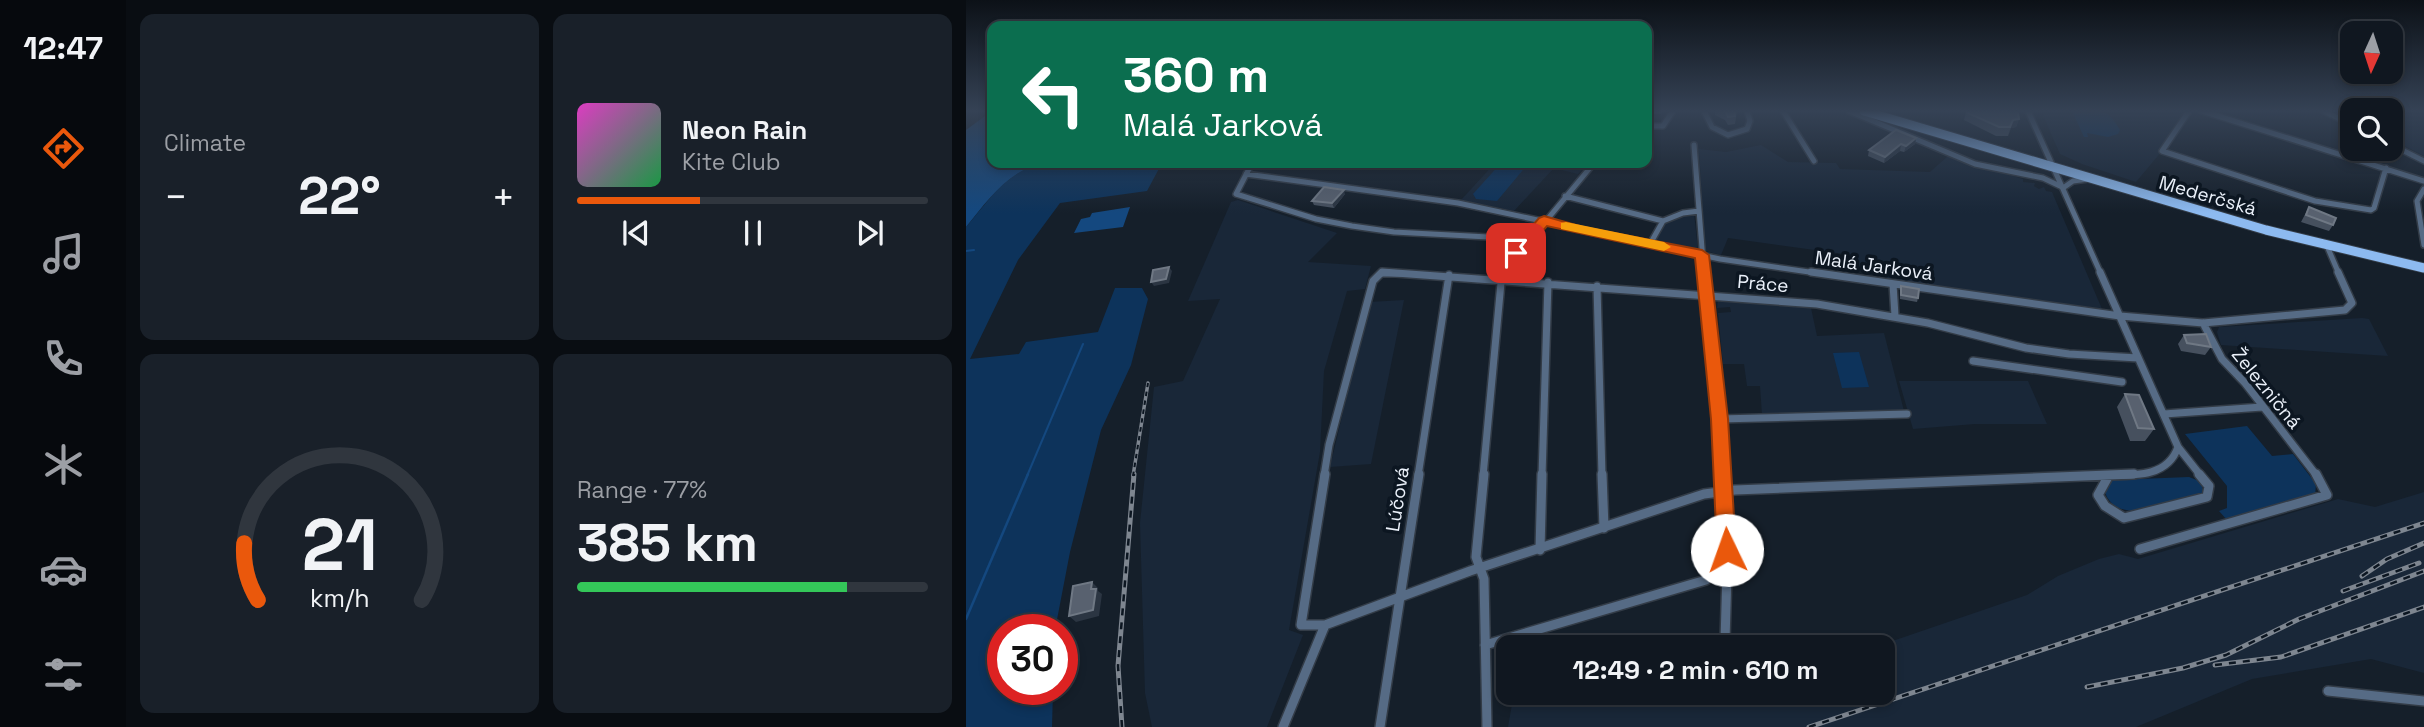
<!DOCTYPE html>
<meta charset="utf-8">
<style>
:root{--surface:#101720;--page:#192029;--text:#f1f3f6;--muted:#9c9fa5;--line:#30363e;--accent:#ea580c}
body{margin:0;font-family:"Space Grotesk",sans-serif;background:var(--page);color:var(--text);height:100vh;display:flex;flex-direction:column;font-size:26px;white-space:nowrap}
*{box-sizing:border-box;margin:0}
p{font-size:23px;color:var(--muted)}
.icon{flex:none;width:38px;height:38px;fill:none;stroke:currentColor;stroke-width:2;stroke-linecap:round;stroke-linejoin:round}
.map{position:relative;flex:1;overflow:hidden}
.drawer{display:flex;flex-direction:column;gap:14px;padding:14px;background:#090d12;width:840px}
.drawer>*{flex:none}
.guide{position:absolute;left:21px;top:21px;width:665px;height:147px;border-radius:14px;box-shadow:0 4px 10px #0003,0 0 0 2px var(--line);background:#0b6e4f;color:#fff;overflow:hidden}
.needle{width:46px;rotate:183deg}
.buttons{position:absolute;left:1374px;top:21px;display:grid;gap:14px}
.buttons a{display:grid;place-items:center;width:63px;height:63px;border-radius:14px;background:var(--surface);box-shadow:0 4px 10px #0003,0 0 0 2px var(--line);font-size:35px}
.speed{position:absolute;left:21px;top:614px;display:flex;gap:14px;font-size:35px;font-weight:700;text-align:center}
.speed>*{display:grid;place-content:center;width:91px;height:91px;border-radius:50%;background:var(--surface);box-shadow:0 4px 10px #0003,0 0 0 2px var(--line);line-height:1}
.speed .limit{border:10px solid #d22;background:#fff;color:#111}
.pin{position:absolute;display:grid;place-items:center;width:60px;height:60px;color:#fff;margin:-30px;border-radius:14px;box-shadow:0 4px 10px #0006}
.me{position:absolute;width:77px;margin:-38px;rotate:357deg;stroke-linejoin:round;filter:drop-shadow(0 0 5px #0008)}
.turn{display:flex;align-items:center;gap:24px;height:147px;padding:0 21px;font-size:32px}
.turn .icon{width:91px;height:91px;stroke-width:2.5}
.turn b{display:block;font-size:49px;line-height:60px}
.big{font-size:52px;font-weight:600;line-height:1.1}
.drawer .card{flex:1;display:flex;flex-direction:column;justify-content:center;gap:10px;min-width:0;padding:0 24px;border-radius:14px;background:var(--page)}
.drawer .dial{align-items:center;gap:0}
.dial svg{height:182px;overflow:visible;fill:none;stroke:var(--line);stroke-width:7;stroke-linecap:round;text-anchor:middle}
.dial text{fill:var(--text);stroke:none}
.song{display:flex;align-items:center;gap:21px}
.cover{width:84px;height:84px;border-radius:10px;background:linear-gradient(135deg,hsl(310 70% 55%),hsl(140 70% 35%))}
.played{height:7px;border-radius:4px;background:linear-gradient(90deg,var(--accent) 35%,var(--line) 35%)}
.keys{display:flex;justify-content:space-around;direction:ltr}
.heat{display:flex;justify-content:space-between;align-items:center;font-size:38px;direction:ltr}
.charge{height:10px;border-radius:5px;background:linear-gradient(90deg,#34c759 77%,var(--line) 0)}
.drawer .tiles{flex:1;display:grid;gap:14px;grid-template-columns:repeat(2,1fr)}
.trip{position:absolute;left:530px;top:635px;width:399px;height:70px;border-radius:14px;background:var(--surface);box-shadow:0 4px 10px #0003,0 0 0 2px var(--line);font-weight:600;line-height:70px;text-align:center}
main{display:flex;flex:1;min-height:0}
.tabs{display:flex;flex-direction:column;width:126px;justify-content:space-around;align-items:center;background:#06090d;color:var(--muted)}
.tabs .icon{width:49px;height:49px}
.tabs .current{color:var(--accent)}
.tabs b{font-size:32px;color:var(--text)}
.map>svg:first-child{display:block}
.built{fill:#192738}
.green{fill:#0d335b}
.water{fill:#14487f}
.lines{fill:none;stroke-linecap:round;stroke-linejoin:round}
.stream-far1{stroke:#14487f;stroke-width:2}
.stream{stroke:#14487f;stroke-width:2.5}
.street-far2-casing{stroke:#333c47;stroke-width:8}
.street-far1-casing{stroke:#333c47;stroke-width:10}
.street-casing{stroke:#333c47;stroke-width:12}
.primary-casing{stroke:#333c47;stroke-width:11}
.street-far2{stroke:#566b85;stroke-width:5}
.street-far1{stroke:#566b85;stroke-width:7}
.street{stroke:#566b85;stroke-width:9}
.primary{stroke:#8dbaf0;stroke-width:9}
.rail-far1-casing{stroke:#7e8690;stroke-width:3.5}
.rail-casing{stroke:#7e8690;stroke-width:5}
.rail-far1{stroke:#0c1621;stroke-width:2;stroke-dasharray:4.5;stroke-linecap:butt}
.rail{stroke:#0c1621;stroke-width:2.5;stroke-dasharray:7;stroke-linecap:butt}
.wall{fill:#46505e}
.shaded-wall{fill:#2b3542}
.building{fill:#58616f;stroke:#6f7884;stroke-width:2}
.route{fill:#ea580c;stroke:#983908;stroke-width:2}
.slow{fill:#f59e0b}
.labels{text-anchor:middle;stroke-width:7;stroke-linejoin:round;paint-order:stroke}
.street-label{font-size:19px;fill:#ebf1fa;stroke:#0c1621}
</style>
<main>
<nav class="tabs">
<b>12:47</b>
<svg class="icon current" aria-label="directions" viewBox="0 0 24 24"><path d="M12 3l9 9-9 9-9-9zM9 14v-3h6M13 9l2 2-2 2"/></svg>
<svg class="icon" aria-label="music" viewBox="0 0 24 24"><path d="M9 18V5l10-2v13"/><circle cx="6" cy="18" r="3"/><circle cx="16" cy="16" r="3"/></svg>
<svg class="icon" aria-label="phone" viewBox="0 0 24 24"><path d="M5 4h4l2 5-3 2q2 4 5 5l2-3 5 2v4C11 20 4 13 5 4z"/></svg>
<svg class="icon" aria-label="climate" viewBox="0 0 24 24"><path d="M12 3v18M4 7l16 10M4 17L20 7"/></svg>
<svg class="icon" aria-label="car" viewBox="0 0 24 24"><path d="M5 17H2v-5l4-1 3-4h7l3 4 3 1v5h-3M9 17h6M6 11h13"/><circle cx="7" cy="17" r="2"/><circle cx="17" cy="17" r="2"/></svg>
<svg class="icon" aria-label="filters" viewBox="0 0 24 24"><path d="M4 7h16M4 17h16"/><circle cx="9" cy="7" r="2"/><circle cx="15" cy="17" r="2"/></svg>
</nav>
<section class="drawer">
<div class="tiles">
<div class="card"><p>Climate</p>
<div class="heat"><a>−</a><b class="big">22°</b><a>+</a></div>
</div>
<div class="card">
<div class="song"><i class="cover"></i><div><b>Neon Rain</b><p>Kite Club</p></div></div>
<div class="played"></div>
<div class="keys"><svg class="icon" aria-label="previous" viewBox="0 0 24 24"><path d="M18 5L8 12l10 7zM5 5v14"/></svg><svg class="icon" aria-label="pause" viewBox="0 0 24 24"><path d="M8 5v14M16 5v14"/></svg><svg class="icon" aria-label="next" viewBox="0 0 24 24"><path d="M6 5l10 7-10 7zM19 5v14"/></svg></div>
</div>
<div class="card dial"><svg viewBox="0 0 100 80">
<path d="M14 69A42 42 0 1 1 86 69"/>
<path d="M14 69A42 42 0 0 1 8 44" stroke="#ea580c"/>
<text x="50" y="56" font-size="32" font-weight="700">21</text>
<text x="50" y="72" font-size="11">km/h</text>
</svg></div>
<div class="card"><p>Range · 77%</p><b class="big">385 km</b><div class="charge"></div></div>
</div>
</section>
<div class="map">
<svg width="1458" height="727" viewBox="0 0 1458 727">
<rect width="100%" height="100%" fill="#151f2a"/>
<!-- built -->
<path class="built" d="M1075 111H1223L1196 151 1170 182 1116 164 1094 154Z
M1424 111H1458V156L1425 139Z
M795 145 822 162 870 163 874 169 964 172 982 156 1057 179V182L1069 183 1068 186 1073 189 1078 187 1080 191 1086 192 1136 309 934 281 931 277 921 279 918 270 886 268 885 255 762 238 755 255 739 251 733 149 760 152Z
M529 163H622L612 174 588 168 548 211 495 200Z
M272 200 371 233 342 262 405 266 399 289 381 291 358 371 354 452 323 630 337 635 301 727H186L179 693 174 523 188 387 217 381 254 299 222 301 265 202Z
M728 212 732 250 688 240 699 221Z
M752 299 845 308 851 336 918 333 938 411 796 415 794 386H781L778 364H757L752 313 765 312 764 307 751 308Z
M438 300 405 464 364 467 403 302Z
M1396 318 1403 319 1422 356 1255 345 1251 332 1253 327Z
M933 381H1062L1081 424H1009L947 429Z
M1458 492V673L1405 659 1286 679 1170 727H542L548 693H917V648L909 647 1061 595 1092 576 1133 559 1153 554 1172 559 1372 499 1409 507Z"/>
<!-- green -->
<path class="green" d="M1106 111C1130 116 1139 102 1154 130L1152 134 1142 137 1121 133 1122 137H1118Z
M76 163H196L181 191 94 203 52 260 4 359 53 354 60 342 132 332 149 288H176L182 299 165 365 135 430 104 552 89 630H37V690H87L86 727H0V227C24 199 39 173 76 163Z
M535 163 557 167 556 164 551 163H558L561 165 531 201 510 199 507 194Z
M893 352 903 387 876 388 867 353Z
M1281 426 1306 456 1327 454 1350 484 1349 496 1261 520 1253 511 1261 508V486L1219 434Z
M1223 477 1236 482 1237 493 1170 511C1154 511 1141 505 1138 488L1147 480Z"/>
<!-- water -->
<path class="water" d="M26 111V163H76C41 172 22 200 0 227V130Z
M164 207 157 227 108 233 115 219 124 217 126 213Z"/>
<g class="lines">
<!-- stream-far1 -->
<path class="stream-far1" d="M0 251 8 250
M61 476 117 344"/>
<!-- stream -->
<path class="stream" d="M0 619 62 474"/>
<defs>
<path id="street-far2" d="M738 111 746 127 762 135 781 129 784 121 781 111
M817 111 848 161
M883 111 1009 164 1077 178 1096 187
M1062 111 1135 274
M1223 111 1196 151 1349 201 1405 210 1408 208 1420 168
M1236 111 1458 181
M1358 111 1386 125
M681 126H697L707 111
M1424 144 1458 161
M728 145 738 274
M286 163 270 194 350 219 386 226 428 232 562 239
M280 174 492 203 754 259 857 274
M1097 188 1107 181 1122 179
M1458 189 1451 201 1458 245
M599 196 697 221 717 213 733 211
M684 244 697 221
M1366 245 1361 246 1373 274
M414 274H439
M536 274 628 163"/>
<path id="street-far1" d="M738 272 748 354 757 476
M845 272 1154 316 1237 323 1379 310 1386 303 1372 272
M1134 272 1212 447 1235 476
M927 284 929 316
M631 286 636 476
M1237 323 1256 359 1279 383 1351 476
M1007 361 1156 382
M1198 414 1296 407
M753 419 941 414
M358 476 363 445 407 281 416 272 851 304 962 323 1060 348 1103 354 1172 358
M452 476 483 275
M517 476 536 272
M576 476 582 282
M1127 476C1158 474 1200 482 1212 447"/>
<path id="street" d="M359 474 335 625H359L504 571 738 494 769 490 1168 474
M518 474 510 557 518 579 521 727
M636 474 638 528
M757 474 761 572 759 641
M1143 475 1132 495 1139 506 1158 518 1241 497 1243 486 1233 474
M1174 549 1361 495 1350 474
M574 550 576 474
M519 645 740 580 759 543
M1362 691 1458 701
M317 727 359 625
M414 727 453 474"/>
<path id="primary" d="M898 111 1300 230 1458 268"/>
</defs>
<!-- street-far2 casing -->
<use href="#street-far2" class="street-far2-casing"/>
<!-- street-far1 casing -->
<use href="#street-far1" class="street-far1-casing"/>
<!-- street casing -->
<use href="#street" class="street-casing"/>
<!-- primary casing -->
<use href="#primary" class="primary-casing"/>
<!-- street-far2 -->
<use href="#street-far2" class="street-far2"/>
<!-- street-far1 -->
<use href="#street-far1" class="street-far1"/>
<!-- street -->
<use href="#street" class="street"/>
<!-- primary -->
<use href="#primary" class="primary"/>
<defs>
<path id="rail-far1" d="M167 476 182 383"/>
<path id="rail" d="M1396 576 1421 559 1458 543
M1377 591 1453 563
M1249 665 1315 657 1458 607
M1121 687 1217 668 1260 655 1333 619 1458 571
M156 727 152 666 168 474
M843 727 1458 523"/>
</defs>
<!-- rail-far1 casing -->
<use href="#rail-far1" class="rail-far1-casing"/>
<!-- rail casing -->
<use href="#rail" class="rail-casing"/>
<!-- rail-far1 -->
<use href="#rail-far1" class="rail-far1"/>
<!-- rail -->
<use href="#rail" class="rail"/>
</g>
<!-- wall -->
<path class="wall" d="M682 111H697L695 114 682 113Z
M749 111H771L769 124 762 125 759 120 749 115Z
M1000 112 1053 119 1050 127 1045 128 1042 136H1030L998 120Z
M950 138 949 144 938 152 934 151 918 163 902 156 903 150Z
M379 194 368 208 348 205 346 201Z
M1343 207 1367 225 1363 231 1335 222Z
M935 286 952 298 951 302 934 299V291Z
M1218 335 1245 347 1239 355 1215 351 1212 344Z
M1159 394 1188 429 1179 441H1164L1151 407Z"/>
<!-- shaded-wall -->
<path class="shaded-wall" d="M1053 119 1050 127 1045 128 1042 136 1047 120Z
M950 138 949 144 938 152 940 146Z
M935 144 934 151 918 163 919 157Z
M378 190 379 194 368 208 366 203Z
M203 267 206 271 203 283 188 286 185 282Z
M126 582 132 588V591L136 594 133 616 110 622 103 616 125 589Z"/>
<!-- building -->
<path class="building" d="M759 111H768L769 116 762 117Z
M1049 111 1052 112 1053 119 1047 120 1044 127H1033L1000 112Z
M930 130 950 138 940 146 935 144 919 157 903 150Z
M358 187 378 190 366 203 346 201Z
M1343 207 1370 218 1367 225 1340 215Z
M203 267 200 279 185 282 187 270Z
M935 286 953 289 952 298 935 295Z
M1240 334 1245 347 1221 343 1218 335Z
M1159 394 1173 395 1188 429 1172 428Z
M126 582 125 589H130L127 610 103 616 107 586Z"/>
<!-- sky -->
<linearGradient id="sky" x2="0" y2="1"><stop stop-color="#0c1117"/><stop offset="0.52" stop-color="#354255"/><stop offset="1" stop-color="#354255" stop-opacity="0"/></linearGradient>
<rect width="1458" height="213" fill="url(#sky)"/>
<!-- route -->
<path class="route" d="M578 216 617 227 736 250 743 255 762 419 770 550 767 556 761 558 754 556 751 550 745 419 729 258 581 226 555 256H545V250L573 218Z"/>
<!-- slow -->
<path class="slow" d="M600 222 698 242 705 247 698 251 595 229V223Z"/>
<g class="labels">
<!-- street labels -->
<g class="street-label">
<text transform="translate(1242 195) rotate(16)" y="7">Mederčská</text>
<text transform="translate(908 265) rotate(8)" y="7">Malá Jarková</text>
<text transform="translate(797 283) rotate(5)" y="7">Práce</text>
<text transform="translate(1301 388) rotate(51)" y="7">Železničná</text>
<text transform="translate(431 499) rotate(-81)" y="7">Lúčová</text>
</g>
</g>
</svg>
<div class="buttons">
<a><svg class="needle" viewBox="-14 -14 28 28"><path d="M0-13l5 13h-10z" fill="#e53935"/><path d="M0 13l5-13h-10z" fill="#9c9fa5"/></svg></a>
<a><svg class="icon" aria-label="search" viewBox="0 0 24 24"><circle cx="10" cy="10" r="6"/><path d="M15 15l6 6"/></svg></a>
</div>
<div class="speed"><div class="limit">30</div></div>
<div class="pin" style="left:550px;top:253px;background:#d93025"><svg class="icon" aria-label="arrive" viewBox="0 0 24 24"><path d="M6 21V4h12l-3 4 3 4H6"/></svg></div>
<svg class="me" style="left:761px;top:550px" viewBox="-20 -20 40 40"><circle r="19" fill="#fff"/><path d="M0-13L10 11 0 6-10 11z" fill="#ea580c"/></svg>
<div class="trip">12:49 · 2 min · 610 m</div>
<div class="guide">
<div class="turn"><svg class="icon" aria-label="left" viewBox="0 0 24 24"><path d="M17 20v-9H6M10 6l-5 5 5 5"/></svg><div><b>360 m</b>Malá Jarková</div></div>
</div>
</div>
</main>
